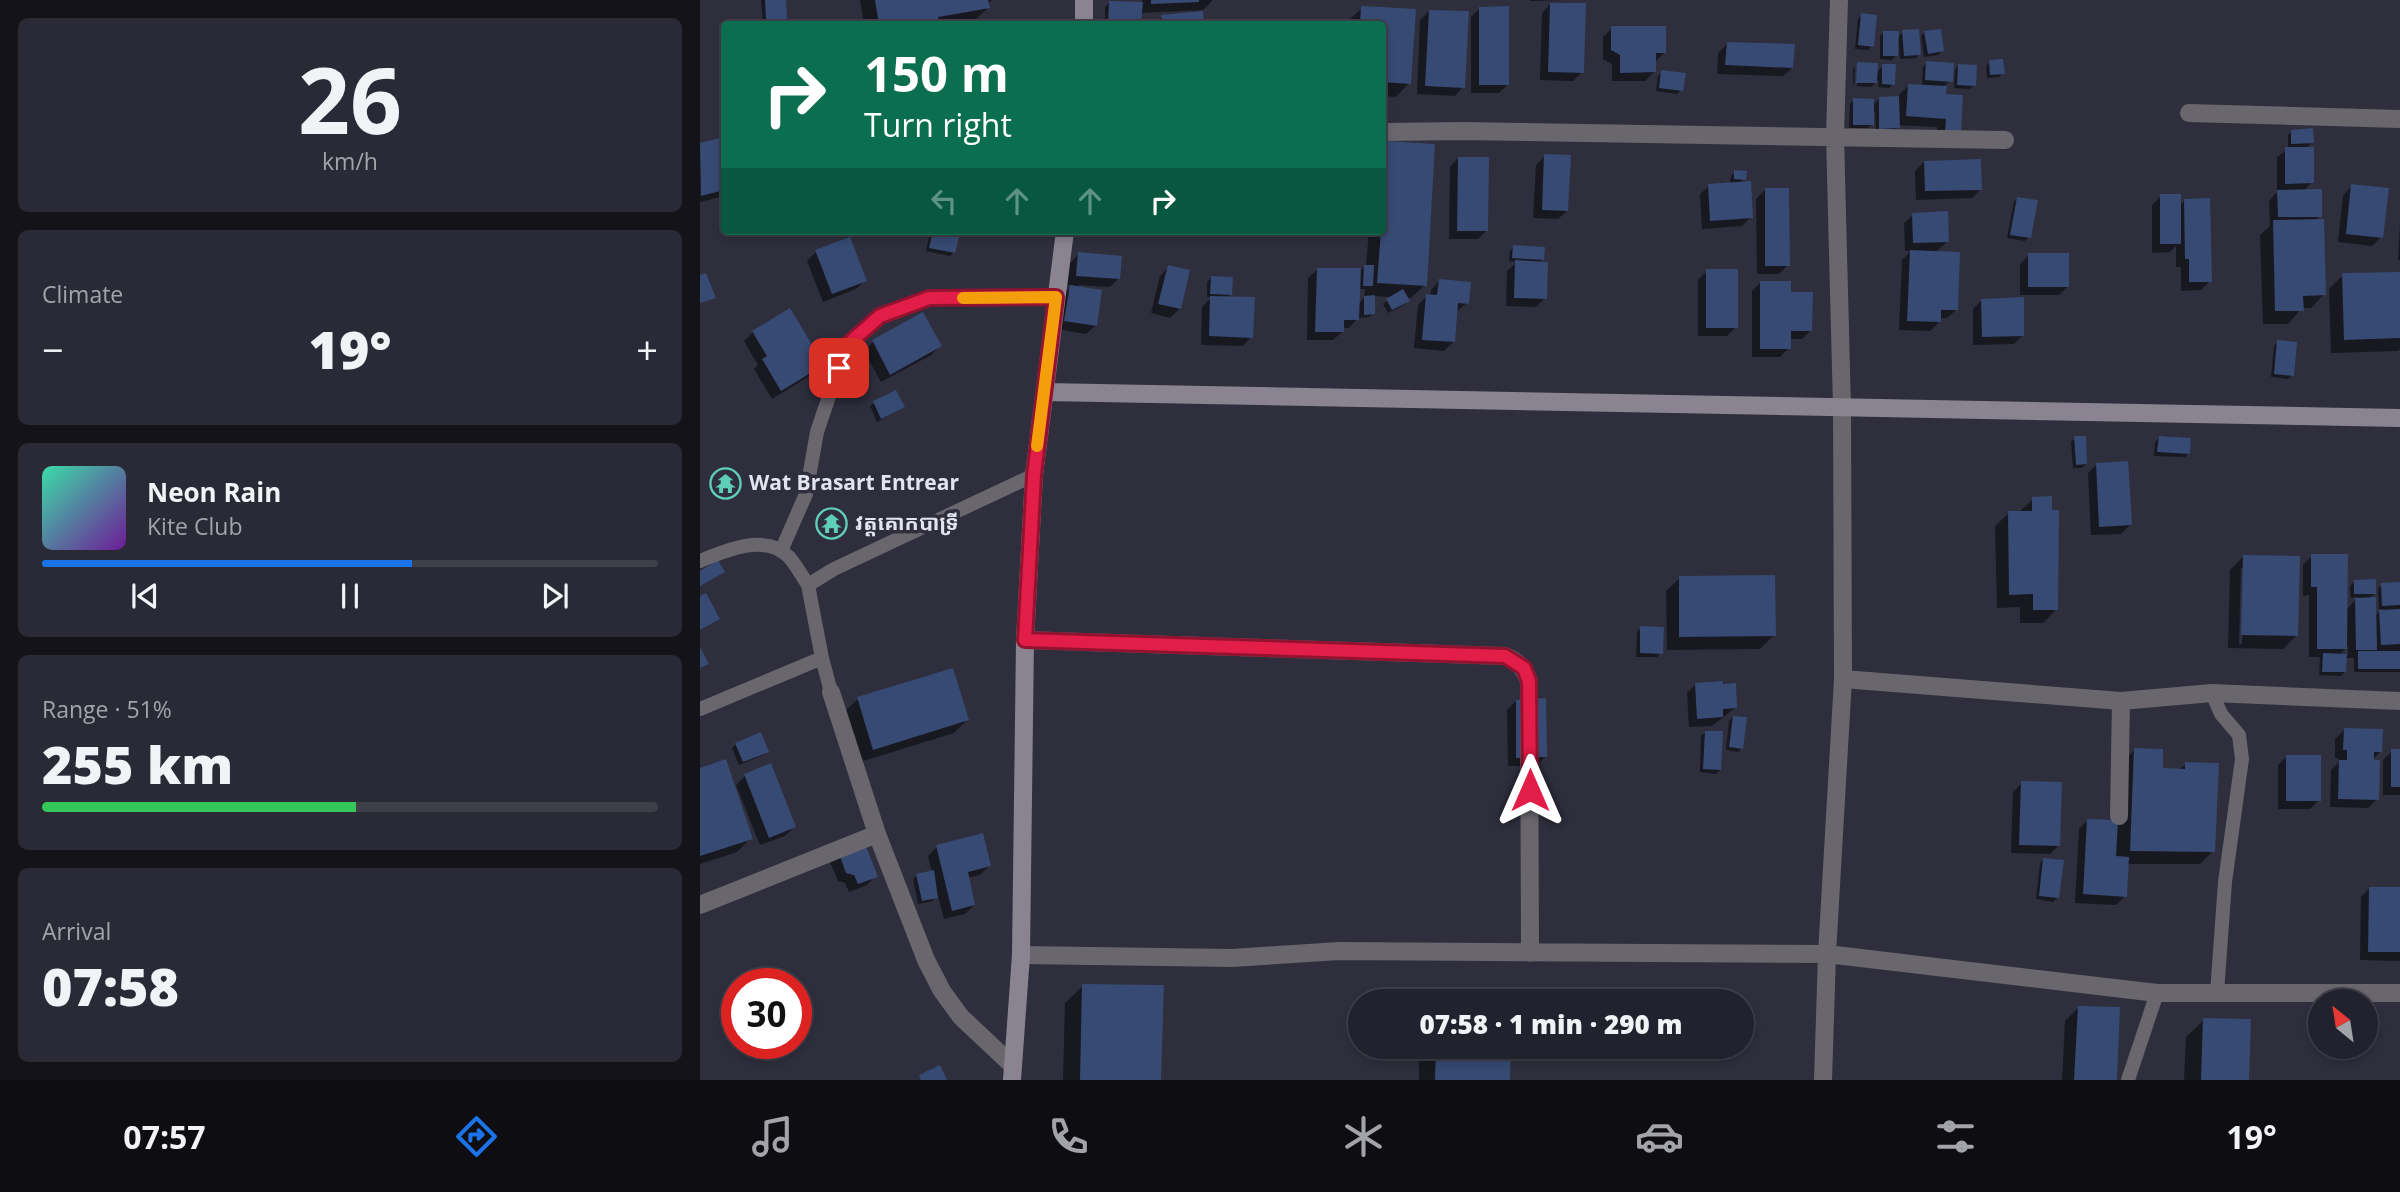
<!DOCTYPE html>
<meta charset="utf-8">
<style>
:root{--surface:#22222e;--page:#2a2a36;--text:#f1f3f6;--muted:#a2a4aa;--line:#3f3f4a;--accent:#1a73e8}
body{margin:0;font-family:"Open Sans","Noto Sans Khmer",sans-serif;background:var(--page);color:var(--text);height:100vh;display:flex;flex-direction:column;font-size:26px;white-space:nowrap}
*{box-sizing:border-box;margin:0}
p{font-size:23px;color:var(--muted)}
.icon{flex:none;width:38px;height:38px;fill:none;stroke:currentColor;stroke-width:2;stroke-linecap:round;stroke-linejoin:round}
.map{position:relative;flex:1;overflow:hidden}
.side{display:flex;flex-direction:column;gap:18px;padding:18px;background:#131319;width:700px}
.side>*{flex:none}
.top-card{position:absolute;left:21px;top:21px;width:665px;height:214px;border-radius:7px;box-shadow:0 4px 10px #0003,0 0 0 2px var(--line);background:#0b6e4f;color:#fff;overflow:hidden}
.needle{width:46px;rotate:330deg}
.controls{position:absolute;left:1608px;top:989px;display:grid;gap:14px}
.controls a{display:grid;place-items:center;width:70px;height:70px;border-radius:50%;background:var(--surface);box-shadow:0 4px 10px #0003,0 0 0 2px var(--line);font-size:35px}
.speed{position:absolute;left:21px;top:968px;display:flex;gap:14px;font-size:35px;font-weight:700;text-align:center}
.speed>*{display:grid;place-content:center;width:91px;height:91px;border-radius:50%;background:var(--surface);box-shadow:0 4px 10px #0003,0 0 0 2px var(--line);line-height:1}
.speed .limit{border:10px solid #d22;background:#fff;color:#111}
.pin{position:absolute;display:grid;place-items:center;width:60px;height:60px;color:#fff;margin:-30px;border-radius:14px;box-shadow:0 4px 10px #0006}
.me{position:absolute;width:77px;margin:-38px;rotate:0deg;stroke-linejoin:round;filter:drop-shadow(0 0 5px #0008)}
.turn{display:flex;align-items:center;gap:24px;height:147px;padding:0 28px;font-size:32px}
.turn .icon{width:91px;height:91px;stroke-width:2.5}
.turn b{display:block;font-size:49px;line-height:60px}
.lanes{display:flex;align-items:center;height:66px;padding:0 28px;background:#0003;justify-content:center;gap:35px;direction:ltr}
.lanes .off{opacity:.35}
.big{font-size:52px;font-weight:800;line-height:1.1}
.side .tile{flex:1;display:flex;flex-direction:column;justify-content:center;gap:10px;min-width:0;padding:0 24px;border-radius:10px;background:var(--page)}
.side .dial{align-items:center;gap:0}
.dial b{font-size:91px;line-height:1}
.song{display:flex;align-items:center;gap:21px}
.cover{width:84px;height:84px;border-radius:10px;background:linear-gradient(135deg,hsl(160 70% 55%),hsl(280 70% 35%))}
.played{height:7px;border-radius:4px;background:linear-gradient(90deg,var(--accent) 60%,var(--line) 60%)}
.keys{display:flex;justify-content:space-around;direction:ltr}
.heat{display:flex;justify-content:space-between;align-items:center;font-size:38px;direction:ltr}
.charge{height:10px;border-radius:5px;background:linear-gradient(90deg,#34c759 51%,var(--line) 0)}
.trip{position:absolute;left:648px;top:989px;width:406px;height:70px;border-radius:35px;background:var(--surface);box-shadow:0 4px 10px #0003,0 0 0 2px var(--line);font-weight:800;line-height:70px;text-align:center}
.tab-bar{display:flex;height:112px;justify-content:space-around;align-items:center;background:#0e0e12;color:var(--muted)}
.tab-bar .icon{width:49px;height:49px}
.tab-bar .selected{color:var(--accent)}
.tab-bar b{font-size:32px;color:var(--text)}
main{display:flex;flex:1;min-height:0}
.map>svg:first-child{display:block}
.shadow{fill:#0007;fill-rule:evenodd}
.building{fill:#374a73}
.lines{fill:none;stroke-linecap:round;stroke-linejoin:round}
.lane{stroke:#69666d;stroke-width:14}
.street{stroke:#69666d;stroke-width:18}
.secondary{stroke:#89848f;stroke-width:18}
.route-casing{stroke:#92132f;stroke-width:18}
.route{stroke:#e11d48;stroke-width:12}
.slow{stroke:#f59e0b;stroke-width:12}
.labels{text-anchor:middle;stroke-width:7;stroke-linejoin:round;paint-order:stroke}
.poi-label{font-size:21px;font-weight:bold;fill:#e4e4ee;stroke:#2e2e3d;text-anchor:start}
</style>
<main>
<section class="side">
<div class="tile dial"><b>26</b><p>km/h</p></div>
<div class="tile"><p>Climate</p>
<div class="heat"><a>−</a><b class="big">19°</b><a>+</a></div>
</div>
<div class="tile">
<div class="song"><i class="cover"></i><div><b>Neon Rain</b><p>Kite Club</p></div></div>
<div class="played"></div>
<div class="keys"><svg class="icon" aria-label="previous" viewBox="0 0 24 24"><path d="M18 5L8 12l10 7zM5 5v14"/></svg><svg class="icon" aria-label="pause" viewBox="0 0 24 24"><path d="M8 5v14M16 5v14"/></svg><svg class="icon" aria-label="next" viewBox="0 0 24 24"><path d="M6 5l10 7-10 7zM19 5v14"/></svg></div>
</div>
<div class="tile"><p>Range · 51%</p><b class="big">255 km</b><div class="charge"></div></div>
<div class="tile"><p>Arrival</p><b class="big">07:58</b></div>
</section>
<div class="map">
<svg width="1700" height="1080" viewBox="0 0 1700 1080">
<rect width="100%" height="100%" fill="#2e2e3d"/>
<!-- shadow -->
<path class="shadow" d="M61 0H84L85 19 81 23 63 24Z
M160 0H292L287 4 288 8 274 21 255 24H164Z
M442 0H512V1L503 10 440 13 439 24H405V7L409 3 442 4Z
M830 0H867L830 1Z
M850 4 882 72 873 81 840 80 842 13Z
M662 8 714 11 709 83 696 97 682 96V24H648V21Z
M780 8 808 84 799 93H771V17Z
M729 11 763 87 755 96 717 94 720 20Z
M501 13 502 24H454L462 17Z
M1162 15 1172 46 1168 50 1155 49 1158 19Z
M912 28 965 52 956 61 954 72 945 81H912V64L903 59V37Z
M1184 32 1197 38 1203 32 1220 54 1216 58 1200 59 1199 43 1197 44 1196 55 1192 60 1180 59V36Z
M1225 32 1242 51 1238 55 1224 57 1221 36Z
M1027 44 1092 68 1083 76 1017 74 1018 53Z
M1290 62 1303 73 1299 77 1287 78 1286 66Z
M1227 63 1253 79 1245 85V96L1260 132 1237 140V127L1198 125 1194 131 1176 132 1175 111H1172V124L1168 128H1149L1150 104 1154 100 1172 106 1179 99 1199 98V95L1208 86H1222L1223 67Z
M1157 64 1176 73 1183 66 1193 84 1189 88 1178 87 1179 80 1171 87 1157 86Z
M1259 65 1274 85 1270 89 1254 88 1255 69Z
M1155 67 1154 86H1153V68Z
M962 72 981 90 977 94 956 91 958 76Z
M1592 131 1612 142 1606 149 1612 182 1603 191 1620 216 1615 221 1624 294 1611 308H1602L1588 324H1563L1560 235 1570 226 1569 201 1577 192V157L1588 149V135Z
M24 139V196L0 202V145Z
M687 143 725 285 711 298H706L708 301 704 305 688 313 683 304 692 297 673 296V313L669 317 658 318 649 328H642V332L633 340H607L608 278 617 270H660L666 266 669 231H682V148ZM658 289H665L664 298 658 304Z
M845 156 867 211 858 219 833 218 836 165Z
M758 158 787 230 778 239H749L750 167Z
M1224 162 1281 189 1272 198 1216 200 1215 171Z
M1035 172 1044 179 1039 184 1051 217 1042 226 1002 229 1000 194 1009 186 1030 184 1031 176Z
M1652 186 1681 237 1672 246 1638 242 1643 195Z
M1065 190 1088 265 1079 274H1057L1056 199Z
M1461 196 1479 206 1484 201 1510 281 1501 290 1481 291V267H1476V246L1470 252 1452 253V205Z
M1318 198 1329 237 1325 241 1307 238 1314 202Z
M1213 215 1248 241 1236 252 1256 310 1247 318H1239V322L1230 331 1199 330 1202 260 1211 251H1205L1204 223Z
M1700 222V260H1698Z
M233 233 254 252 250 256 226 251 229 237Z
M814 247 843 259 839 263 845 298 836 307 806 306 807 271 817 262 809 261 810 251Z
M116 252 165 280 156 289 123 302 107 261Z
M379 254 418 279 410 287 378 285 395 326 386 334 356 329 362 296 373 285H368L370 263Z
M1329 255 1368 286 1359 295H1320V264Z
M469 267 488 272 479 309 470 318 451 313 460 276Z
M1007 271 1036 327 1027 336H998V280Z
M1700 273V349L1698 351 1631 353 1629 289 1643 275Z
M511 278 531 294 526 298 551 337 543 346 501 345 502 307 512 297H507V282Z
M739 281 767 303 756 312 753 342 744 351 714 348 718 305 727 296H730L731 290Z
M1061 282 1111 330 1102 339H1089V348L1080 357H1052V291Z
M1282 300 1323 335 1314 344 1273 345V309Z
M223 315 240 346 231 355 181 382 164 351 173 342Z
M53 332 122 365 113 374 72 399 54 369 58 365 44 341Z
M1578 342 1592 375 1588 379 1571 377 1574 346Z
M174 403 203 407 177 422 170 406Z
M1375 438 1386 464 1382 468H1373L1371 442Z
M1459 438 1489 453 1485 457 1454 456 1455 442Z
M1397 464 1430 525 1421 534 1391 535 1388 473Z
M1333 499 1357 609 1343 623H1320V607L1297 608 1295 526 1309 513H1318Z
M1612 556 1646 610 1658 597 1651 598 1650 586 1654 582 1675 593 1668 599 1674 617 1682 609H1679L1678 589 1682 585 1700 584V650L1698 653H1700V672H1654V658H1645V672L1641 676 1619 675 1620 657H1609V595L1603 596V565ZM1648 646V655H1639Z
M1543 557 1596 636 1583 649 1528 648 1530 570ZM1541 568H1544L1542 644H1539Z
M980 578 1074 635 1060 649 967 650 966 591Z
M941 628 961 653 957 657H936L937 632Z
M996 684 1035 708 1012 726 989 727 987 693Z
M158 699 267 720 254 733 160 762 144 712Z
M816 701 845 757 836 766H808L807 710Z
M1033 717 1042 748 1038 752 1026 750 1029 721Z
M1644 730 1680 752 1670 762 1677 799 1668 808 1630 807 1631 770 1639 762V759L1635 758V739Z
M1006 732 1020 770 1016 774 1000 772 1001 736Z
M36 744 67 751 63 755 39 765 32 748Z
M1435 750 1461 770H1479L1486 764 1513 851 1500 864H1427L1425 896 1416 905 1375 903 1379 829 1388 820 1419 822 1421 763Z
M1692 751H1700V795H1683V760Z
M1587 756 1619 800 1610 809H1578V765Z
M0 770 51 838 37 852 0 864Z
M45 776 94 827 85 836 60 845 36 785Z
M1322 783 1359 845 1350 854 1311 853 1313 792Z
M237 847 289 866 280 875 267 878 274 905 265 914 244 919 238 896 232 901 218 904 213 879 217 875 232 872 228 856Z
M139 853 176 876 167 885 149 892 145 883 138 881 130 862Z
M1344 859 1357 898 1353 902 1336 899 1340 863Z
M1670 888 1700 889V961L1660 960 1661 897Z
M383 986 460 1080H363L365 1003Z
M1379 1007 1415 1080H1362L1365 1021Z
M1504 1020 1547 1080H1484L1486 1037Z
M719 1046H809L808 1080H719Z"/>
<!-- building -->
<path class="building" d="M65 0H86L87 19 66 21Z
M175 0H288L290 8 238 17 240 24H179Z
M451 0H499V2L451 4Z
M409 1 443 2 441 24H408Z
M850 3H886L884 73 848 72Z
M661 6 716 9 711 84 682 82V24H660Z
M809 6V85H779V7Z
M729 10 769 11 765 88 725 86Z
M503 11 504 24H462L461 15Z
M1161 13 1177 15 1174 47 1158 45Z
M911 26H966V53H956V72L920 73V55L911 50Z
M1219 29 1221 55 1204 56 1202 30Z
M1241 29 1244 51 1228 54 1224 31Z
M1183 31H1199L1198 56H1183Z
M1027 42 1095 44 1093 68 1025 65Z
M1303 59 1305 74 1290 75 1289 60Z
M1226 61 1254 63 1253 82 1225 80Z
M1157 62 1178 63 1177 83H1156Z
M1182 64H1196L1195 85 1182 84Z
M1258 64 1277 65 1276 86 1257 85Z
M961 70 986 73 983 91 959 88Z
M1208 84 1247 86 1246 94 1263 95 1261 132 1245 131 1246 119 1206 116Z
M1199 96 1200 128 1179 129V97Z
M1153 98 1174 99V125H1153Z
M1613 128 1614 143 1591 144V130Z
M24 137V190L1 196 0 143Z
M686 141 735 144 727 286 677 283 681 231H682Z
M1585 147H1614V183L1585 184Z
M844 154 871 155 868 211 842 210Z
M758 157H789L788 231H757Z
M1281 159 1282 190 1225 191 1224 161Z
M1034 170 1047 171 1046 180 1034 179Z
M1051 181 1053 218 1010 221 1008 184Z
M1651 184 1689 188 1683 238 1646 234Z
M1065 188H1089L1090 266H1065Z
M1622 189V217H1578L1577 190Z
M1460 194H1481V244H1460Z
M1317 197 1338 200 1331 238 1310 235Z
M1510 198 1512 282H1489V259H1485L1484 199Z
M1248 211 1249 242 1213 243 1212 213Z
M1624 219 1626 295 1603 296 1604 311H1575L1573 220Z
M233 231 259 237 255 253 229 248Z
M150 237 167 281 132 294 115 250Z
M813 245 845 247 844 260 812 258Z
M1210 250 1260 252 1258 310H1241V322L1207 321Z
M378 252 422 256 420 279 376 276Z
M1328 253H1369V287H1328Z
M815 260 848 262 847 299 814 298Z
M468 265 490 270 481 309 458 304Z
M664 265H674L673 286H663Z
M617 268H661L659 320H644V332H615Z
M1006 269H1038V328H1006Z
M1700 272V338L1644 340 1642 273Z
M6 273 16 298 0 303V275Z
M511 276 533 277 532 295 510 294Z
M739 279 771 282 769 304 758 303 755 342 722 340 726 294 737 295Z
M1060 281H1091V292H1113L1112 331H1091V349H1060Z
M370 285 402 290 397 326 364 321Z
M703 289 710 301 692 310 686 299Z
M675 295V314L664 315V296Z
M510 296 555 297 553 338 509 336Z
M1324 297V336L1282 337 1281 299Z
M90 308 124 365 81 391 62 359 67 356 52 331Z
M223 312 242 346 190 375 172 340Z
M1577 340 1597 342 1594 376 1574 374Z
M196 390 205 407 181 419 173 401Z
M1374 436H1386L1387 464 1376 465Z
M1459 436 1491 438 1490 454 1457 452Z
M1428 461 1432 525 1399 527 1396 463Z
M1352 496V510H1359L1358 610H1333V594L1309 595 1308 511H1332V497Z
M1611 554H1648L1647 649H1617V587H1611Z
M1543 555 1600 556 1598 636 1541 635Z
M18 560 25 572 0 586V571Z
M1075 575 1076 636 979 637V576Z
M1676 579V594H1654V580Z
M1700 582V605L1682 606 1681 583Z
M6 593 20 619 0 630V596Z
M1676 597 1677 650H1656L1655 598Z
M1700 609V644L1681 645 1679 610Z
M940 626 964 627 963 654 940 653Z
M0 647 9 664 0 668Z
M1658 651H1700V669H1658Z
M1623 653 1647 654 1646 672H1622Z
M253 668 269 720 173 750 157 697Z
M1023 681V684L1036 683 1037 708 1023 709V717L997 719 995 683Z
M846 698 847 757 816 758V700Z
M1033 716 1047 717 1043 749 1029 747Z
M1644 728 1683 729 1682 752H1674V760H1680L1679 800 1638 799 1639 760H1647V750H1643Z
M1005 731H1023L1021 770 1003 769Z
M61 732 69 752 43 762 35 743Z
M1434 748 1463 749V768L1485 769V762L1519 763 1515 852 1430 851Z
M1691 749H1700V787H1691Z
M1586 755H1621V801H1586Z
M26 759 53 839 0 856V768Z
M71 763 96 827 69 838 44 774Z
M1321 781 1362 782 1360 846 1319 845Z
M1387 819 1418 820 1416 856 1429 857 1427 897 1383 894Z
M283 833 291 866 268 872 275 905 252 911 236 845Z
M164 841 178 877 158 884 154 875 146 873 138 851Z
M1343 858 1364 860 1359 898 1339 896Z
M234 870 238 898 222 901 216 874Z
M1669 887H1700V952H1668Z
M382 984 464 985 461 1080H380Z
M765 992 812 993V1001H764Z
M1378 1006 1420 1007 1417 1080H1374Z
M1503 1018 1551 1019 1549 1080H1501Z
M736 1046H811L810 1080H735Z
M240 1065 247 1080H221L219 1075Z"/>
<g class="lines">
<!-- lane -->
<path class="lane" d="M81 551 106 494 117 432 146 346 180 316 229 298 356 297
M0 561C26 550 66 533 89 557 96 565 102 576 108 585
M131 692 122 658 108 585 134 569 334 475
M1512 693 1521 714 1539 735 1542 759 1525 882 1517 993
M0 709 122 658
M1428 1080 1457 993"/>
<!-- street -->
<path class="street" d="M1489 113 1700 119
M682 132 762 131 1305 140
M325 640 805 656C819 662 824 668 829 681L830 953
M1143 679 1421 701 1512 693 1700 701
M131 692 177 834 226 960 242 991 261 1017 312 1065
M1419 816 1421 701
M0 905 177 834
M321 955 532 958 639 951 1127 954 1457 993H1700
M1123 1080 1127 954 1143 679 1142 408 1135 136 1139 0"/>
<!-- secondary -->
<path class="secondary" d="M384 0V24
M345 392 1700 418
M312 1080 321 955 325 640 334 475 365 231"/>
</g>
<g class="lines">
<defs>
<path id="route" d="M139 368 146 346 180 316 229 298 356 297 334 475 325 640 805 656 824 668 829 681 830 790"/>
</defs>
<!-- route casing -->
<use href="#route" class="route-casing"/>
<!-- route -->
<use href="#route" class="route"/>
<!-- slow -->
<path class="slow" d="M263 298 356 297 337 446"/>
</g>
<!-- icons -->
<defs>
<symbol id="temple-ring" viewBox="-11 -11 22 22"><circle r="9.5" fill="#2e2e3d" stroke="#5eceb8" stroke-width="1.5"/><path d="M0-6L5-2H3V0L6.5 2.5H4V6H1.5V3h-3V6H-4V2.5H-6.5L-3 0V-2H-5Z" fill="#5eceb8"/></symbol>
</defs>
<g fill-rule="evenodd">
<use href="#temple-ring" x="8" y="466" width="35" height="35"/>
<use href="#temple-ring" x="114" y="506" width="35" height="35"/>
</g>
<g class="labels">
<!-- poi labels -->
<g class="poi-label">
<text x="49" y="490">Wat Brasart Entrear</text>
<text x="155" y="530">វត្តគោកបាទ្រី</text>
</g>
</g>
</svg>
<div class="controls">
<a><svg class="needle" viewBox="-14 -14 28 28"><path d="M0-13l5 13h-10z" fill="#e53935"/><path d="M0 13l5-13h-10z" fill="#a2a4aa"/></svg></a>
</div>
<div class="speed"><div class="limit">30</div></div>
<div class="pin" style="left:139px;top:368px;background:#d93025"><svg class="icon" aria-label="arrive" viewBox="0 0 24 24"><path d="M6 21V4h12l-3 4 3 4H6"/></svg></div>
<svg class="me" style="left:830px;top:790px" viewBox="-20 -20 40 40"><path d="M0-17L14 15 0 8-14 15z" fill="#e11d48" stroke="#fff" stroke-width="4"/></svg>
<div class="trip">07:58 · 1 min · 290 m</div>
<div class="top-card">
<div class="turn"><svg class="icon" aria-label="right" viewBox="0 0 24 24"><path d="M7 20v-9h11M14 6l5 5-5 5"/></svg><div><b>150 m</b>Turn right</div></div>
<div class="lanes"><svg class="icon off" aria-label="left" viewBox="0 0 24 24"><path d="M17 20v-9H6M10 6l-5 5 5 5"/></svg><svg class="icon off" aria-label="ahead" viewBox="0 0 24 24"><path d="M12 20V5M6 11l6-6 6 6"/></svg><svg class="icon off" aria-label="ahead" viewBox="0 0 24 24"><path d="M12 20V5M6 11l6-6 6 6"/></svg><svg class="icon" aria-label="right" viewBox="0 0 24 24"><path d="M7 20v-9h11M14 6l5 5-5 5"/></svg></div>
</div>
</div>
</main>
<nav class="tab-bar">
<b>07:57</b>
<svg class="icon selected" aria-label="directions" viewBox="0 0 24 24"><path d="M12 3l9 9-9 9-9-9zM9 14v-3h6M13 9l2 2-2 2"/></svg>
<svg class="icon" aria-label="music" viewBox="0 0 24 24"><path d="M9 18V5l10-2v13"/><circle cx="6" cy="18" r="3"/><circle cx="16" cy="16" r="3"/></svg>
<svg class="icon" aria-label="phone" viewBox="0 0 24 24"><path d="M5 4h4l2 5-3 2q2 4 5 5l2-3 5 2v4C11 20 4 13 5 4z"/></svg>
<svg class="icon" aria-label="climate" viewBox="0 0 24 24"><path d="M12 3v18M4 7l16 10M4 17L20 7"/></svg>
<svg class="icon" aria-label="car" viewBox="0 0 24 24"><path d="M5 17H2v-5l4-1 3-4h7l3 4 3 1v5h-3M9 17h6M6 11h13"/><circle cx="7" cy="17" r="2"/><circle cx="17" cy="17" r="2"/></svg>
<svg class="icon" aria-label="filters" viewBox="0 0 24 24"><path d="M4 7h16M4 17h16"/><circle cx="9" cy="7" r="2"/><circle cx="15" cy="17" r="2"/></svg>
<b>19°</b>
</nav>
